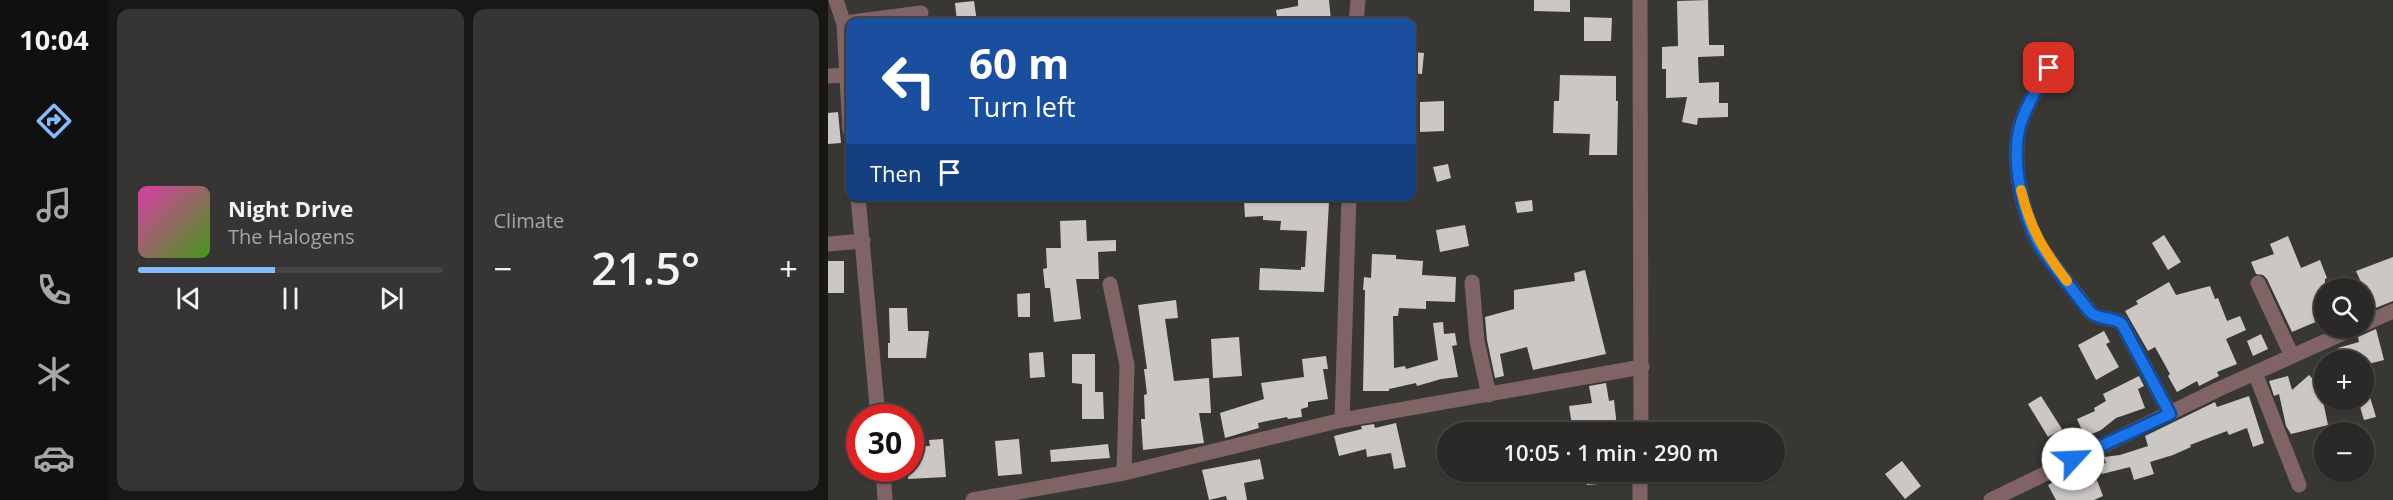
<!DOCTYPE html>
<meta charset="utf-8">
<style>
:root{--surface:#2b2927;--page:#373533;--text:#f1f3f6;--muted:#a6a6a7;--line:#474544;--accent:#84bcfb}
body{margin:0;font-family:"Open Sans",sans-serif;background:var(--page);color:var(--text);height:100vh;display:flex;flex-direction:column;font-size:22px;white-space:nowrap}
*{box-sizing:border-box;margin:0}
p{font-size:20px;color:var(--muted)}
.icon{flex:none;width:33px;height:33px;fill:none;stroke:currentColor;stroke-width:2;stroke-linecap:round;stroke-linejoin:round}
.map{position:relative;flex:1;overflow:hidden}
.details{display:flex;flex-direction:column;gap:9px;padding:9px;background:#181715;width:720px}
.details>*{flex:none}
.hud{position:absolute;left:18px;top:18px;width:570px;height:183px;border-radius:12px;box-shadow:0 2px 4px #0004,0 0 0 2px var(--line);background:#1a4fa0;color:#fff;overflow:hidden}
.controls{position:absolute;left:1486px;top:278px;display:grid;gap:12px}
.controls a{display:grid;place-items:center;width:60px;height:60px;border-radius:50%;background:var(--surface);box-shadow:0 2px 4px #0004,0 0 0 2px var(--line);font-size:30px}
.speed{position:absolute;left:18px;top:404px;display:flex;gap:12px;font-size:30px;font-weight:700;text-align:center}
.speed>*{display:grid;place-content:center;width:78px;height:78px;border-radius:50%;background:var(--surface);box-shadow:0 2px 4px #0004,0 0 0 2px var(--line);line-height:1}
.speed .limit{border:9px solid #d22;background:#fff;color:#111}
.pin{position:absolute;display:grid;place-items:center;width:51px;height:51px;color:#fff;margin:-26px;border-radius:12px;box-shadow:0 3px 9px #0006}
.me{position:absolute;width:66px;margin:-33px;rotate:65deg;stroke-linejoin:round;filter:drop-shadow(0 0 4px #0008)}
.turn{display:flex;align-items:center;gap:21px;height:126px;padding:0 24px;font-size:27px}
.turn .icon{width:78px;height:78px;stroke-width:2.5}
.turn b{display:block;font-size:42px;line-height:51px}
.then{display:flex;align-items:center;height:57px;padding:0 24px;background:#0003;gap:12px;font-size:22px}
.big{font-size:45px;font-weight:600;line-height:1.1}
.details .tile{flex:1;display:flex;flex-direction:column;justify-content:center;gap:9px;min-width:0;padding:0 21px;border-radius:12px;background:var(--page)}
.song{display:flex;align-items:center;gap:18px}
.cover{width:72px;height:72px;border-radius:9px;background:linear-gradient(135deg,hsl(320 70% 55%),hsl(100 70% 35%))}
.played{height:6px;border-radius:3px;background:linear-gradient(90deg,var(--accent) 45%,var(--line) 45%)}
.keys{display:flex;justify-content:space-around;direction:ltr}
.heat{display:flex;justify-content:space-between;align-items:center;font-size:33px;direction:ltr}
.details .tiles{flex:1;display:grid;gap:9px;grid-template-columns:repeat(2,1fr)}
.trip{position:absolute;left:609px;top:422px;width:348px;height:60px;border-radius:30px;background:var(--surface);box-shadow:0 2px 4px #0004,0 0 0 2px var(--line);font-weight:600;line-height:60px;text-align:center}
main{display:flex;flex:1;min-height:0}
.menu{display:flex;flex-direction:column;width:108px;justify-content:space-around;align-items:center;background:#111010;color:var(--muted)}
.menu .icon{width:42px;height:42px}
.menu .current{color:var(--accent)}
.menu b{font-size:27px;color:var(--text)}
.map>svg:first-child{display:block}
.building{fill:#cbc7c5}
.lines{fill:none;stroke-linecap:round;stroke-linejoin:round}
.minor{stroke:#806365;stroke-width:15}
.route-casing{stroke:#114b97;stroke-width:15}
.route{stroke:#1a73e8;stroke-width:10}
.slow{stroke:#f59e0b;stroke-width:10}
</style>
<main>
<nav class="menu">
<b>10:04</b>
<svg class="icon current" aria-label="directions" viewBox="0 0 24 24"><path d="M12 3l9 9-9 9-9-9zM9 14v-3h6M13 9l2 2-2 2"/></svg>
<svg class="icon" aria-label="music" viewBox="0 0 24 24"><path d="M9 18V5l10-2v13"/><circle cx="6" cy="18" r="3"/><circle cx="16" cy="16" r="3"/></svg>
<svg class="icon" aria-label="phone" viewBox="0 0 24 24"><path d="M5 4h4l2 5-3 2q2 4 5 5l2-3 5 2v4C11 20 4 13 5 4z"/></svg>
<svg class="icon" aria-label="climate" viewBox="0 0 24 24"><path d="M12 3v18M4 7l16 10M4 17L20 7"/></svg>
<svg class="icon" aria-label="car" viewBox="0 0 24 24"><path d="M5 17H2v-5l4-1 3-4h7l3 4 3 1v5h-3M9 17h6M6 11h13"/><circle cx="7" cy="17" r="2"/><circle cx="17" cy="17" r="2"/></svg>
</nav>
<section class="details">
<div class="tiles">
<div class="tile">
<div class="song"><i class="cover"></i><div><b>Night Drive</b><p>The Halogens</p></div></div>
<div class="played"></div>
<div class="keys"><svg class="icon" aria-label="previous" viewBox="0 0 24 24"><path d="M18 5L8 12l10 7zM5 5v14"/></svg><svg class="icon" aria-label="pause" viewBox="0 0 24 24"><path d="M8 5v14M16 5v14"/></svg><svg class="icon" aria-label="next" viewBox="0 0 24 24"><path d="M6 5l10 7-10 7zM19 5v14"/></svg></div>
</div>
<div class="tile"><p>Climate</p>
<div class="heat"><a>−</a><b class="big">21.5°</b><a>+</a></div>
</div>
</div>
</section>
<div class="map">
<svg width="1565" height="500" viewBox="0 0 1565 500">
<rect width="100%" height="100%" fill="#393734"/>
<!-- building -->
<path class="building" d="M470 0H501L503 21 450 22 448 10 470 6Z
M706 0H742V12L706 11Z
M880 0 881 45H896V56L870 57 871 83 891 82V103H900V117L870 118 869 125 854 122 859 97 838 98V69H834V47L850 46 849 1Z
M146 1 149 22H129L127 3Z
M756 17 784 18 783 41H756Z
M584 52 596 53 594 74 584 73Z
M732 75 788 76V101H790L789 155H761L762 134 725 133 726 101H731Z
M616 101V131L592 132V102Z
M10 112 13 143 0 144V113Z
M620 164 623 178 609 182 605 167Z
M454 196H474L473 202H501L496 292 431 290 432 268 473 270V267H477L479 231 452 230 453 221 435 220V216L417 217 416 201 454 203Z
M704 200 705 211 689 213 687 202Z
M258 220 259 241 288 240V251L270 252 271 279H248L253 319 226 322 222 288H217L215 269 219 268 218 248H233L232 221Z
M637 225 641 246 612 252 608 230Z
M1336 235 1353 262 1340 270 1324 243Z
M1460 236 1473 268 1492 260 1499 278 1497 279V318L1464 332 1439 279 1435 275 1428 274 1423 262 1446 254 1442 244Z
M544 254 568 255V259L595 261 594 275 628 277 627 302 598 301V309L571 308 570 316H565L566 368 577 366 578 369 610 360 605 323 615 322 616 334 627 333 629 345 624 346 630 377 613 379 589 386 588 383 561 389V391H535L537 290H535L536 277 543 278Z
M1565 257V301L1545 309 1528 271Z
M0 261H16V293H0Z
M757 270 778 354 705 370 699 347 672 354 676 376 667 378 659 340 657 317 686 309V290L747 281 746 273Z
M1341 282 1348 295 1382 286 1387 299 1390 298 1399 321 1412 316 1418 330 1398 339 1409 364 1389 372 1391 376 1371 386 1369 381 1349 392 1340 376 1342 374 1327 347 1320 351 1297 311 1310 304 1308 301Z
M202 293V317H190L189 294Z
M348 300 350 318 337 319 346 381 381 378 383 413H371L376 443 315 450 313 419H317L316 395 319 394 316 369H319L310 305Z
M61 308H79L80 331H101L98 358H60V343H62Z
M1548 329 1556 360 1536 365V360H1514L1510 348 1531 342 1530 337Z
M1276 331 1282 342 1278 344 1291 367 1268 380 1250 345Z
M1433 334 1440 349 1425 356 1419 341Z
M411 337 414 376 385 378 383 339Z
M215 352 217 377 202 378 201 353Z
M244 354H267V392H275L276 419H254V384L244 383Z
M498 356 500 369H495L500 399 480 402V407L473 409 474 417 460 419 459 417 430 423 431 428 397 438 392 413 436 399 433 383 476 377 474 359Z
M1481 375 1497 392V399L1495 401 1500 425 1463 434 1458 426 1451 394 1446 396 1441 381 1460 376 1464 390Z
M1311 376 1316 386 1310 389 1317 408 1288 418 1273 430 1257 437 1249 419 1267 411 1266 408 1278 401 1275 394Z
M778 383 781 401 786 400 789 427H787V432H745L741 406 764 403 761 386Z
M1213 396 1234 429 1220 437 1200 404Z
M1421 396 1436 443 1425 447 1419 428 1401 435 1399 431 1362 445 1363 447 1345 455 1322 462 1326 474 1306 480 1302 467 1274 474 1270 465 1278 463 1276 457 1292 455 1320 446 1317 436 1387 402 1389 407Z
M1542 397 1548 417 1536 420 1530 400Z
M568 423 578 467 566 469 563 453 539 457 538 449 511 456 506 436 534 429 533 426 546 424 547 428Z
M115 439 118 477 80 479 82 447 102 446 101 440Z
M191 439 194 474 170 476 167 441Z
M280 444 282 458 223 462 222 450Z
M432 459 436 479 416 483 419 500H399L398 496 381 500 374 470Z
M1074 461 1093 486 1077 499 1057 474Z
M1258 468 1267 482 1269 480 1275 496 1266 500H1228L1220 485 1248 470Z
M758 471H781L782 483 759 485Z"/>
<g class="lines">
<!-- minor -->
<path class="minor" d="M8 0 16 24 22 130
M812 0 813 432
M24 22 93 13
M528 22 530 0
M1221 68C1211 86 1198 105 1192 126 1183 160 1194 215 1212 246 1227 269 1246 290 1262 312 1272 321 1285 316 1294 324L1342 414
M0 76 20 75
M30 196 50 417
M0 244 35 241
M644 282 649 341 661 395
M1430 283 1464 356
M282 284 299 365 296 473
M1536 324 1565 311
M1427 373 1471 485
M514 420 521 196
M55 468 57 500
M145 500 296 473 514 420 814 367
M812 500V471
M1163 500 1391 389 1529 327"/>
</g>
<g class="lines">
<defs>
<path id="route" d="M1221 68C1211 86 1198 105 1192 126 1183 160 1194 215 1212 246 1227 269 1245 290 1262 312 1272 321 1285 316 1294 324L1342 414 1245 459"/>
</defs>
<!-- route casing -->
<use href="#route" class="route-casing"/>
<!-- route -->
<use href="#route" class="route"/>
<!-- slow -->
<path class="slow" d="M1193 190C1203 230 1214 248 1239 281"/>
</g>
</svg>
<div class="controls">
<a><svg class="icon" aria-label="search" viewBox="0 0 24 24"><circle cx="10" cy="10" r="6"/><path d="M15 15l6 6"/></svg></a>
<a>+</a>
<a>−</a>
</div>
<div class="speed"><div class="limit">30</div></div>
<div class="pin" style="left:1221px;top:68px;background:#d93025"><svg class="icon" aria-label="arrive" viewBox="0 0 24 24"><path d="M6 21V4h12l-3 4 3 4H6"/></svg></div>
<svg class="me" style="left:1245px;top:459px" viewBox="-20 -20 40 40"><circle r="19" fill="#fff"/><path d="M0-13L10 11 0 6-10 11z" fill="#1a73e8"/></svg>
<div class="trip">10:05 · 1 min · 290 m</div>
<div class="hud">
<div class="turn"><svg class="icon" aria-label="left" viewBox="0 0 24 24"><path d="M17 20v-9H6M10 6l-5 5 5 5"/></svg><div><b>60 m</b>Turn left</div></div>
<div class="then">Then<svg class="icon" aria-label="arrive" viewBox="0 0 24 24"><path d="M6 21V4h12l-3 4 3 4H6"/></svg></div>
</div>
</div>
</main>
